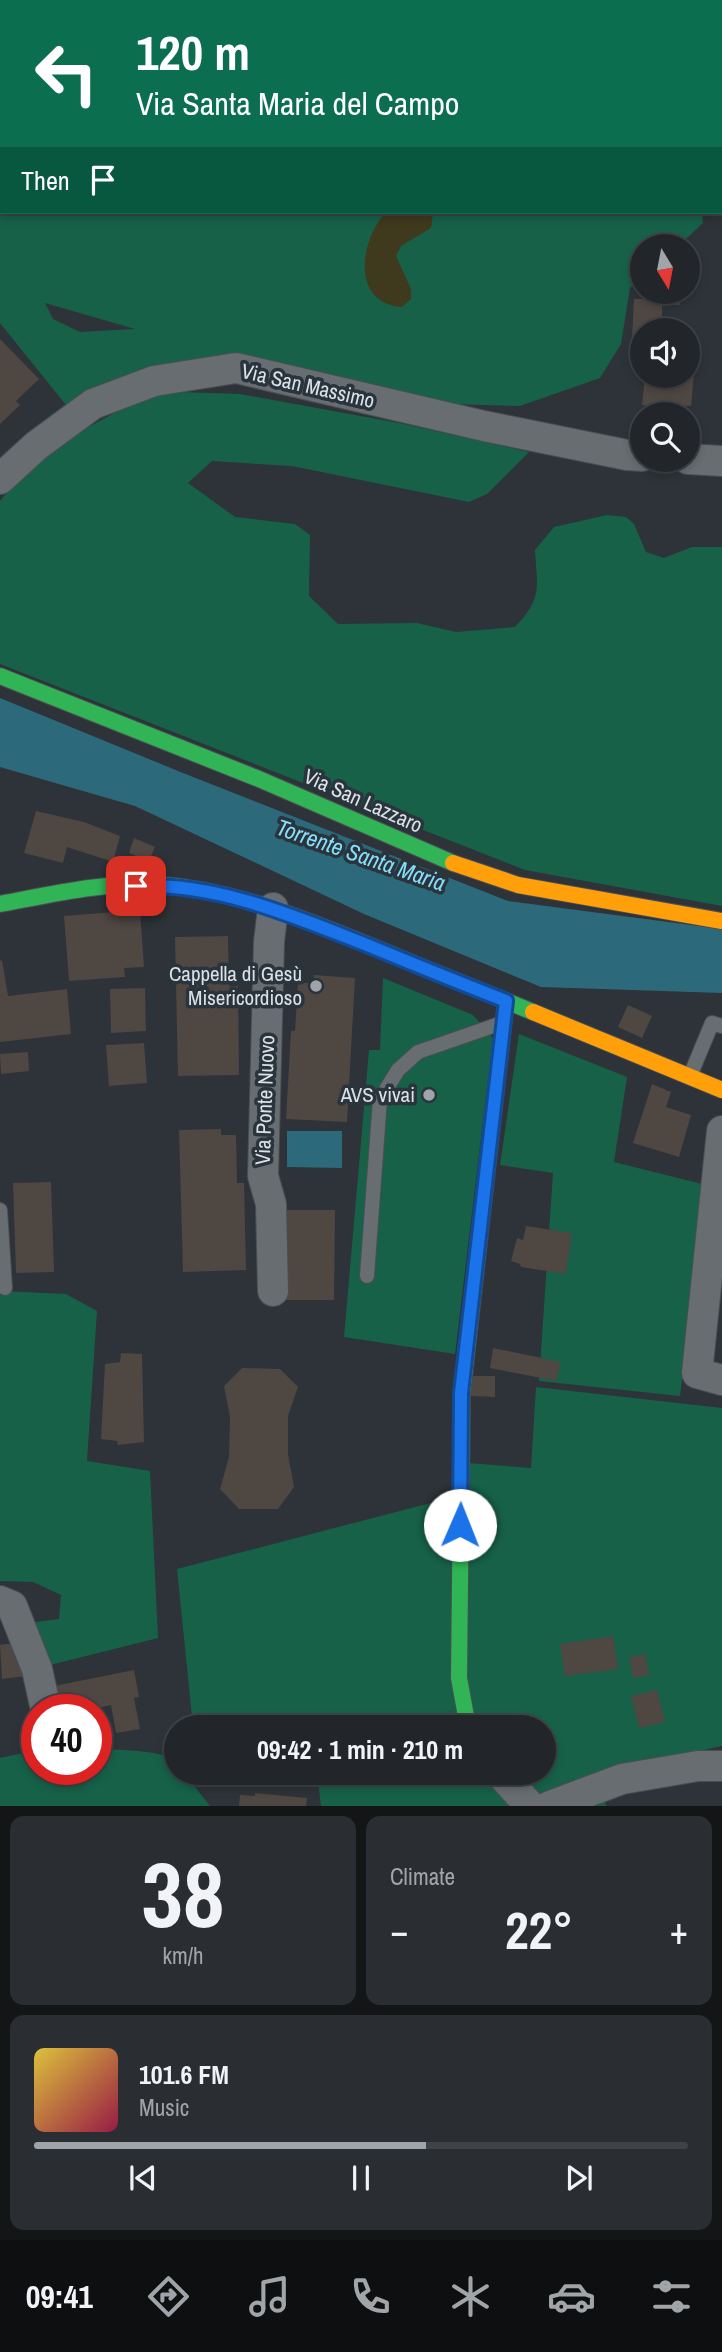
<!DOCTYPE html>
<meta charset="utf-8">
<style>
:root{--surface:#22262a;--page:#2a2e32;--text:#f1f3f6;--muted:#a2a5a8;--line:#3f4347;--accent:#9ea4aa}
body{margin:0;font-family:"Archivo Narrow",sans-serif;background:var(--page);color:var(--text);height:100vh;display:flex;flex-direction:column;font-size:26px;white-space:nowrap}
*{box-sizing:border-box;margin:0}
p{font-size:23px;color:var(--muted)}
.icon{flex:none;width:38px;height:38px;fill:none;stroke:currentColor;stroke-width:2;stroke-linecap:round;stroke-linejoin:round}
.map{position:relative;height:1806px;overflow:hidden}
.details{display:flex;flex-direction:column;gap:10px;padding:10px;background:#131517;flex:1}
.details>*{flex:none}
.hud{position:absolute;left:0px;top:0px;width:723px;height:214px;box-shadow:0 4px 10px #0003,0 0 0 2px var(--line);background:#0b6e4f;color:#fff;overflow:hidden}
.needle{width:46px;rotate:170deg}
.buttons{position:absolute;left:630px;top:234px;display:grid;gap:14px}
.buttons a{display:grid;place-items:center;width:70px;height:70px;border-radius:50%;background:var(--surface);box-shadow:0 4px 10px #0003,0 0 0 2px var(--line);font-size:35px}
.speed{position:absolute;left:21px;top:1694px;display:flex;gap:14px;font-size:35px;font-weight:700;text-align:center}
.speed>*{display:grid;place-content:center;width:91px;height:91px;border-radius:50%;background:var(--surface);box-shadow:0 4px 10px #0003,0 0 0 2px var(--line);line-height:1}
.speed .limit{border:10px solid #d22;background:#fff;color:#111}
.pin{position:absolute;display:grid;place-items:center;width:60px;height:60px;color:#fff;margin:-30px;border-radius:14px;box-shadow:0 4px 10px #0006}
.me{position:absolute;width:77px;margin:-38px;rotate:1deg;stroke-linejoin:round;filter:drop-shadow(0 0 5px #0008)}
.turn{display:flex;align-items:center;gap:24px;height:147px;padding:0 21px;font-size:32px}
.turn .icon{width:91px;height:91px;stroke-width:2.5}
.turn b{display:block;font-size:49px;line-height:60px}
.then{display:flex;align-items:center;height:66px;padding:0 21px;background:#0003;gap:14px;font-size:26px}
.big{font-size:52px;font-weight:700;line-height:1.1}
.details .widget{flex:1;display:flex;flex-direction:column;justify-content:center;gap:10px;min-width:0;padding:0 24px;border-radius:14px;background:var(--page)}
.details .dial{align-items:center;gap:0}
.dial b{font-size:91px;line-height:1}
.song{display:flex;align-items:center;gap:21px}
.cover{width:84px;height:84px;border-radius:10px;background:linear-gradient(135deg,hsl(50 70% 55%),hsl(340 70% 35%))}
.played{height:7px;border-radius:4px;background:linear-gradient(90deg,var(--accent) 60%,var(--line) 60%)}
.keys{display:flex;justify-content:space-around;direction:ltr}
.heat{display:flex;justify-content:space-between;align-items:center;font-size:38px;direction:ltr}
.details .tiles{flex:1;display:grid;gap:10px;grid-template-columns:1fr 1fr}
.widget:last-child{grid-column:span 2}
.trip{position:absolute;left:164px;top:1715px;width:392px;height:70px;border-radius:35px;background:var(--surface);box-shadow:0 4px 10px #0003,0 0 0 2px var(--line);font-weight:700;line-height:70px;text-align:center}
.menu{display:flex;height:112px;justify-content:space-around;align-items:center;background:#0e0f11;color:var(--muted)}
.menu .icon{width:49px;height:49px}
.menu .active{color:var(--accent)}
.menu b{font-size:32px;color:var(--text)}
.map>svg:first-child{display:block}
.green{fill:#176149;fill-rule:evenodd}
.sand{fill:#3f391d}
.water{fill:#2c6a7b}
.building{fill:#4f4742}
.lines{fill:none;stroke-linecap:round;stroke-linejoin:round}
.lane-casing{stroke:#4a4e53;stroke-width:16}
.street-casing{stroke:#4a4e53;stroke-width:32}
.fast-casing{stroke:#4a4e53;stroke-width:18}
.slow-casing{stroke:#4a4e53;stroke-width:18}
.lane{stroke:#686d71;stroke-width:14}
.street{stroke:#686d71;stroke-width:30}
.fast{stroke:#30b455;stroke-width:16}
.slow{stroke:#ff9f0a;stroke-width:16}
.route-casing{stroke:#114b97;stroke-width:18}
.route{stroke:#1a73e8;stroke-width:12}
.poi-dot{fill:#9ea4aa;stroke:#29343c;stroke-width:2.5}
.labels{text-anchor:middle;stroke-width:7;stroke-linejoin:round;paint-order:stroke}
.street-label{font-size:21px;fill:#dbe1e7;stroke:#29343c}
.poi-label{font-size:21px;fill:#dbe1e7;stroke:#29343c;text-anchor:end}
.water-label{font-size:23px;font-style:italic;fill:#87def8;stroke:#29343c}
</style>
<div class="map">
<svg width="722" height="1806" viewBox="0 0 722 1806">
<rect width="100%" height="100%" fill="#2d3338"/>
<!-- green -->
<path class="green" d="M0 0H722L721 79V2H2V212H702L703 223 677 247H642V277L630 288 621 344 600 378 520 406 447 404 335 388 195 359 108 381 70 410 0 323ZM45 303 135 329 80 332 53 319Z
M180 392 240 394 399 423 529 452 487 494 469 502 292 466 212 461 188 483 235 517 295 524 310 535 309 596 338 624 417 623 456 632 515 627C543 598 537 587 535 550L554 527 607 515 626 517 634 524 646 552 664 558 692 547H722V906L525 870 0 664V501L20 477 74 435 142 398Z
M383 978 473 1015 493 1038 455 1354 344 1337 369 1050H380Z
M519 1034 627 1077 614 1162 706 1185 680 1396 539 1381 553 1173 500 1165Z
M0 1291 66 1294 97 1311 87 1461 150 1471 158 1638 46 1666 28 1623 59 1619 61 1595 33 1582 0 1581Z
M536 1387 722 1408V1746L623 1768 605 1799 606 1806H321L317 1773H544V1727H193L177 1569 446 1499 468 1463 531 1468Z
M96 1749C112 1750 166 1749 175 1762 177 1765 177 1769 177 1773H184L210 1806H0V1758L37 1750V1769H96Z"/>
<!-- sand -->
<path class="sand" d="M386 212H433L431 228 401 246 396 256 411 289V299L402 307C350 303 360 240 386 212Z"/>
<!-- water -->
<path class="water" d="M0 698 183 773 508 901 722 929V993L541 987 364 914 135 806 0 767Z
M287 1131H342V1168L287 1167Z"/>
<!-- building -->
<path class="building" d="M644 292H680V305L662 304V331H642V362L636 361 638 339H632L634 299H644Z
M0 339 39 379 16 401 20 405 0 424Z
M688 361 695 362 691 406 642 405 645 376H688Z
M36 811 84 822 120 836 113 862 67 847 63 863 24 853Z
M134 838 155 847 149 861 129 853Z
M140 910 144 967 124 968 125 977 69 981 64 916Z
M228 936 229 986H238L239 1075 178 1076 175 937Z
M2 960 8 996 67 989 71 1034 0 1042V961Z
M314 975 355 978 347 1122 286 1119 291 1031H295L298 983H313Z
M145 988 146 1031 111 1033 110 989Z
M628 1005 652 1016 642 1038 618 1027Z
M144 1043 147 1083 109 1086 106 1045Z
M28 1052 29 1071 1 1074 0 1054Z
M652 1084 671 1092 666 1107 691 1115 679 1157 633 1143Z
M221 1129V1135H236L237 1183H244L246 1270 183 1272 179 1130Z
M51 1182 54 1272 16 1273 13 1183Z
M284 1210H335L334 1300H283Z
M526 1226 572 1233 566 1274 521 1267 520 1264 511 1261 517 1238 523 1240Z
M493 1348 561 1362 556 1381 490 1368Z
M121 1353 142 1354 144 1442 118 1445 117 1441 101 1439 105 1364 120 1362Z
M242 1368 280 1369 298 1387 288 1416V1454L294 1487 278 1509H239L220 1489 229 1457 230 1417 224 1386Z
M471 1376H495V1397L471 1396Z
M613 1636 618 1669 565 1676 560 1644Z
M21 1642 26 1676 2 1679 0 1645Z
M645 1654 649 1675 633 1678 629 1657Z
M134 1670 139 1697 134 1698 140 1729 116 1733 111 1705 98 1708 100 1721 96 1722V1710H59L54 1686Z
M657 1690 665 1722 639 1728 631 1696Z
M255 1793 307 1798 306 1806H239L240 1795 255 1796Z"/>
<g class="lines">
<defs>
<path id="lane" d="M452 2 453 0
M0 5H2
M690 1076 712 1023 722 1026
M0 1210 5 1288
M367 1276 380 1099 398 1070 418 1052 499 1024"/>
<path id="street" d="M688 459 722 461
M0 479 36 446 93 404 154 381 236 368 484 426 627 455 642 456
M273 908 269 942 263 1176 271 1204 273 1291
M722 1131 697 1373 722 1380
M0 1601 12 1606 37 1669 46 1710
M500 1773 530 1806
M550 1806 622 1779 698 1766H722"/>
<path id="fast" d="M0 676 259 779 453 863
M0 904C53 894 108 881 163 885 239 891 311 922 381 950 431 971 482 991 533 1012
M468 1727 459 1678 462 1393 506 1001"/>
<path id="slow" d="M453 863 518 885 722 921
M533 1012 722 1090"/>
</defs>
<!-- lane casing -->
<use href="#lane" class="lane-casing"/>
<!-- street casing -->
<use href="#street" class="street-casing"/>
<!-- fast casing -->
<use href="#fast" class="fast-casing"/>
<!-- slow casing -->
<use href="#slow" class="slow-casing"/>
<!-- lane -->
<use href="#lane" class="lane"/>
<!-- street -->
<use href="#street" class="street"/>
<!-- fast -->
<use href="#fast" class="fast"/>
<!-- slow -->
<use href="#slow" class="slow"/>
</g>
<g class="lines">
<defs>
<path id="route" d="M136 886C218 883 293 916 367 945 413 964 460 983 506 1001L461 1393 460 1525"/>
</defs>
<!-- route casing -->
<use href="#route" class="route-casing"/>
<!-- route -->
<use href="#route" class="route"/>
</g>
<!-- markers -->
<g class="poi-dot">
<circle cx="316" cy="986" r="7"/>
<circle cx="429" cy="1095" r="7"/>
</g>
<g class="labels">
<!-- street labels -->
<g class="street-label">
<text transform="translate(308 386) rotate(13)" y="7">Via San Massimo</text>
<text transform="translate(363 801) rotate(24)" y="7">Via San Lazzaro</text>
<text transform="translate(265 1100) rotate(-88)" y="7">Via Ponte Nuovo</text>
</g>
<!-- poi labels -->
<g class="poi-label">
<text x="302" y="981">Cappella di Gesù<tspan x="302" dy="24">Misericordioso</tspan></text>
<text x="415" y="1102">AVS vivai</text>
</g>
<!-- water labels -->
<g class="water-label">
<text transform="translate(361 855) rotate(19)" y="8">Torrente Santa Maria</text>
</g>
</g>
</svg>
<div class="buttons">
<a><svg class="needle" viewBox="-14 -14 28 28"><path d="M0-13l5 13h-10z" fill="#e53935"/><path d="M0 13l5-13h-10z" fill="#a2a5a8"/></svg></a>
<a><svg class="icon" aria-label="sound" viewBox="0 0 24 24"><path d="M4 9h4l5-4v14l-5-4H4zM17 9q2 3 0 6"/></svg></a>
<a><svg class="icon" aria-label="search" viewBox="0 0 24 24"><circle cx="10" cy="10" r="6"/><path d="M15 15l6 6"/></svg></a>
</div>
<div class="speed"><div class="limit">40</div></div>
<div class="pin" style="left:136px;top:886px;background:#d93025"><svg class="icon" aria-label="arrive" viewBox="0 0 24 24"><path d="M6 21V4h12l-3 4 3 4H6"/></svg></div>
<svg class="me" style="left:460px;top:1525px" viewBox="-20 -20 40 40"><circle r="19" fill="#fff"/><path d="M0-13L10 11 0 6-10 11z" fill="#1a73e8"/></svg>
<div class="trip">09:42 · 1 min · 210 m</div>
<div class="hud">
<div class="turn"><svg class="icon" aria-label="left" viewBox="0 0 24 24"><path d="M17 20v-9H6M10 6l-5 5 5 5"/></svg><div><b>120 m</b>Via Santa Maria del Campo</div></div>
<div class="then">Then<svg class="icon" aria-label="arrive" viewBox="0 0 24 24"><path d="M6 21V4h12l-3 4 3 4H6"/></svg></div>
</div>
</div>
<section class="details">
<div class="tiles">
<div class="widget dial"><b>38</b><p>km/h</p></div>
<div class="widget"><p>Climate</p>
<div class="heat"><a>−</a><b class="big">22°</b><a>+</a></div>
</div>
<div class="widget">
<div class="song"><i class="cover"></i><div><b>101.6 FM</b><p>Music</p></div></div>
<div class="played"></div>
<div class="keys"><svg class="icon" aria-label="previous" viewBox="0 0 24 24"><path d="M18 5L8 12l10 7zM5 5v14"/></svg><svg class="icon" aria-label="pause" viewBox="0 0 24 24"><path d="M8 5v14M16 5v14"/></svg><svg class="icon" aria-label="next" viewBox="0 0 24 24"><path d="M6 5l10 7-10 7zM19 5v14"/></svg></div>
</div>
</div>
</section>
<nav class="menu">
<b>09:41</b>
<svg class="icon active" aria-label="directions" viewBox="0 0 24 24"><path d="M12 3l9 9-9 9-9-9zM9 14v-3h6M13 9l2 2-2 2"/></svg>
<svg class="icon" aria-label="music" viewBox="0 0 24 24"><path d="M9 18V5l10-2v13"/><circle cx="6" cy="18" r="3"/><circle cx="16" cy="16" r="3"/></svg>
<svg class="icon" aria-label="phone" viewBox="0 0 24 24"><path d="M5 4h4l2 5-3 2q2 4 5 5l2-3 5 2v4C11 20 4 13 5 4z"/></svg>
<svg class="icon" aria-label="climate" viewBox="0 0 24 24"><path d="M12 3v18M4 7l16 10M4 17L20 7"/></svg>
<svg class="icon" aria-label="car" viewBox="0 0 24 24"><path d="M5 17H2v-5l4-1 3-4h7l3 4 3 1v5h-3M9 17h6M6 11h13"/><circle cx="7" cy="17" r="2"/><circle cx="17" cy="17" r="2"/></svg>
<svg class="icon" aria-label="filters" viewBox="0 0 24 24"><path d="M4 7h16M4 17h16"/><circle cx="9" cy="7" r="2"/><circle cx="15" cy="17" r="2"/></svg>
</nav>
